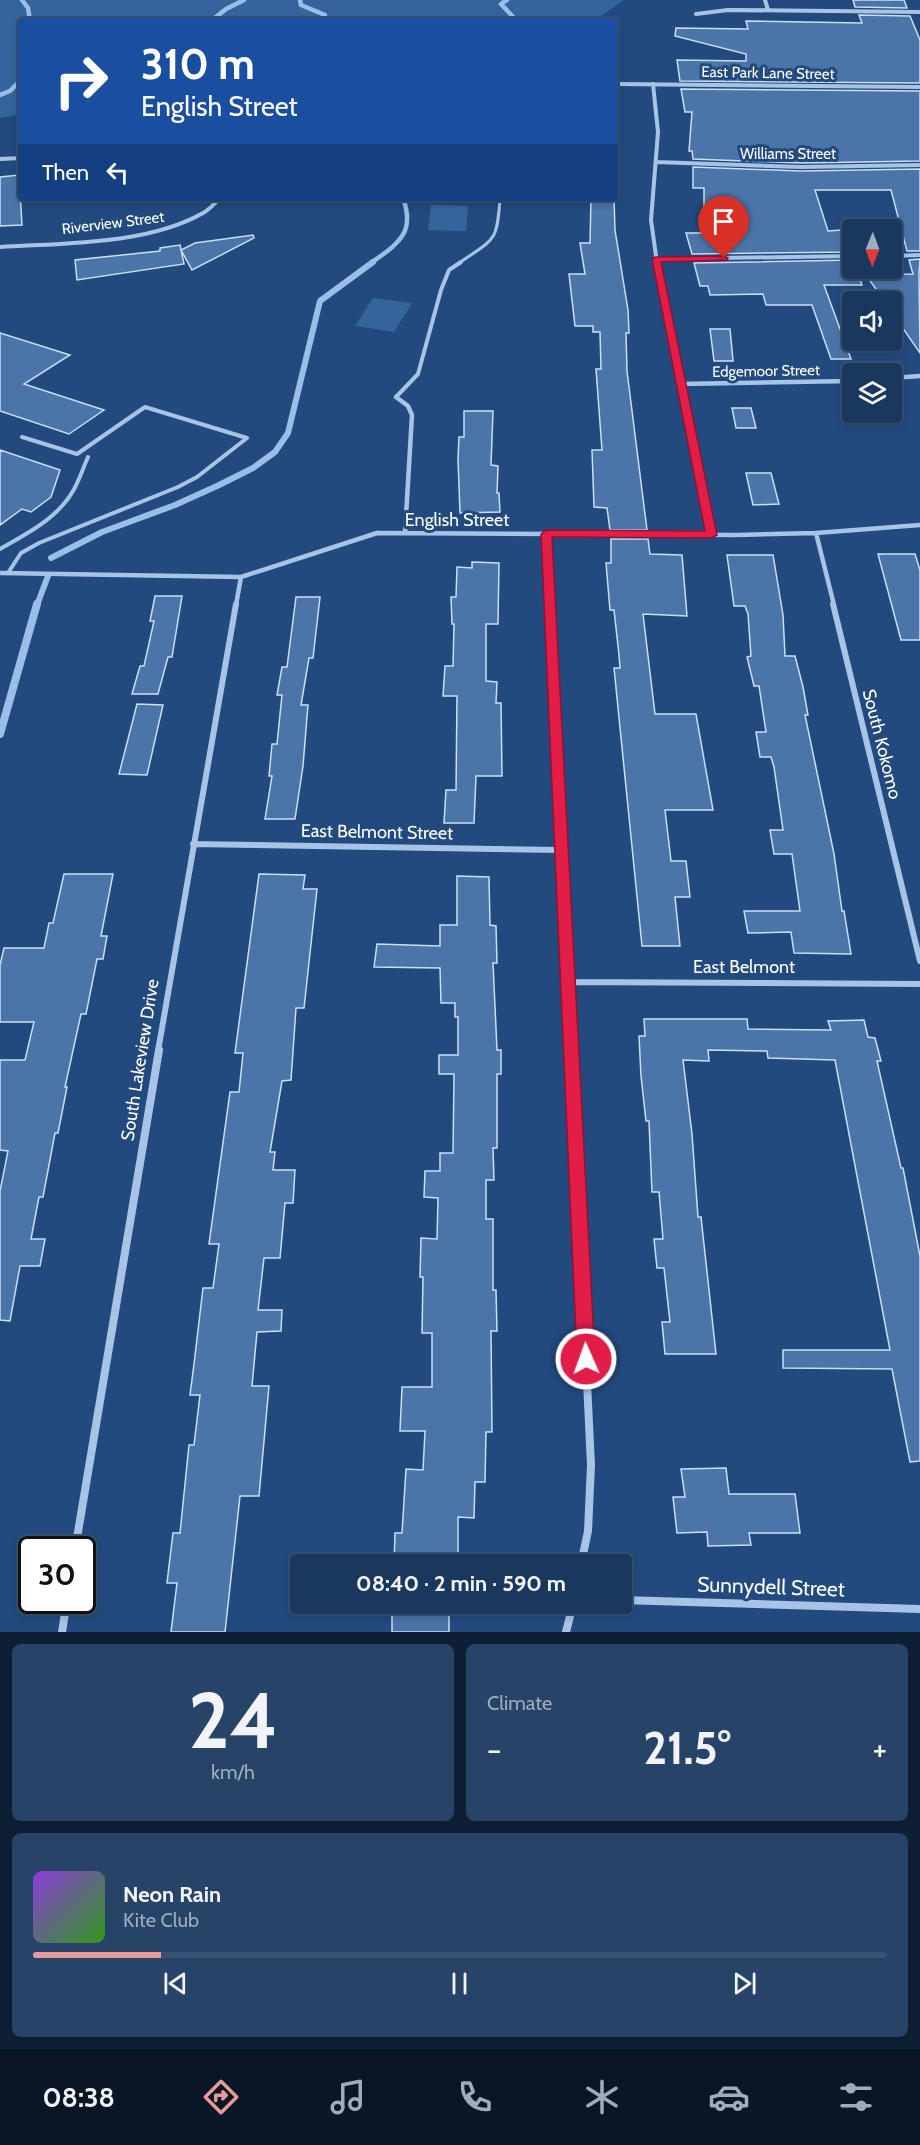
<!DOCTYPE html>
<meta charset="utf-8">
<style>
:root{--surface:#1a385e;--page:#274367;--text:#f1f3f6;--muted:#9facbc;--line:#385273;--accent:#e69b98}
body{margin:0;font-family:Cabin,sans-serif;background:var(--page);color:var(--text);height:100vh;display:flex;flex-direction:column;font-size:22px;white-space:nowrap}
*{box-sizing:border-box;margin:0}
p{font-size:20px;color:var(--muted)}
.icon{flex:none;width:33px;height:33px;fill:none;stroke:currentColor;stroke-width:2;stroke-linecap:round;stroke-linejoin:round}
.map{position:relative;height:1632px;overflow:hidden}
.details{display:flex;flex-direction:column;gap:12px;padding:12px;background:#0e1f34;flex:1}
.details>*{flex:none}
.top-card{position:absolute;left:18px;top:18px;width:600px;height:183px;border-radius:6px;box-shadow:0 3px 9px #0003,0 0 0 2px var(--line);background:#1a4fa0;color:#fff;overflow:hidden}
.needle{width:39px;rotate:181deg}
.tools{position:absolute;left:842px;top:219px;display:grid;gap:12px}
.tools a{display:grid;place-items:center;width:60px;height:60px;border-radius:6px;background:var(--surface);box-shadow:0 3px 9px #0003,0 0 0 2px var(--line);font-size:30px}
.speed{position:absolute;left:18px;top:1536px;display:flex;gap:12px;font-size:30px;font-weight:700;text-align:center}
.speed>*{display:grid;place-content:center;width:78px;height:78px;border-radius:50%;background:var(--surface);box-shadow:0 3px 9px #0003,0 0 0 2px var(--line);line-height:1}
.speed .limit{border:3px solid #111;border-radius:9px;background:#fff;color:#111}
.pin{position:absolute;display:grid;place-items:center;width:51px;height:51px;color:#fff;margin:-62px -26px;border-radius:50% 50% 50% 0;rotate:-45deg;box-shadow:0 0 6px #0007}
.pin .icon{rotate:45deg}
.me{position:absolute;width:66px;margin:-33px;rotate:358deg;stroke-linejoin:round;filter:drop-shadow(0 0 4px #0008)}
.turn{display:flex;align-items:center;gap:21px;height:126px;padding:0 24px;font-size:27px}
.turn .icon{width:78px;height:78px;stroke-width:2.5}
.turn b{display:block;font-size:42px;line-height:51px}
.then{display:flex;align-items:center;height:57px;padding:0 24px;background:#0003;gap:12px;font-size:22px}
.big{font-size:45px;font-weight:800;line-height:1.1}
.details .tile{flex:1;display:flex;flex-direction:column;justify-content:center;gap:9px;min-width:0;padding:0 21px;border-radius:9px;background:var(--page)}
.details .dial{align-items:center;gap:0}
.dial b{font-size:78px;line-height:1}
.song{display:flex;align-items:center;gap:18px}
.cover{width:72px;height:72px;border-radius:9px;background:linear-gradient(135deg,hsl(270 70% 55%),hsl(110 70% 35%))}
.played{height:6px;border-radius:3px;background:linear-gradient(90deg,var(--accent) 15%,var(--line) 15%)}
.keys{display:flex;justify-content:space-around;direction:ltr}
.heat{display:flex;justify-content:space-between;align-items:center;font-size:33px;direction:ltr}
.details .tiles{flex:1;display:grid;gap:12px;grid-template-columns:1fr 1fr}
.tile:last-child{grid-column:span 2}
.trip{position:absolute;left:290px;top:1554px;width:342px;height:60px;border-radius:6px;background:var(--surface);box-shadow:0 3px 9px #0003,0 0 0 2px var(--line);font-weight:800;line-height:60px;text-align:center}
.menu{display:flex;height:96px;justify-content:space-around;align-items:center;background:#0a1626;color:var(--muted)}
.menu .icon{width:42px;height:42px}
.menu .active{color:var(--accent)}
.menu b{font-size:27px;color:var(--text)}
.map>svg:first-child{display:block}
.green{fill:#35649c}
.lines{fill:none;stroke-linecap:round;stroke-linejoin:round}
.stream-far2{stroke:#9bbee8;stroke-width:4.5}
.stream-far1{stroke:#9bbee8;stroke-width:6}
.stream{stroke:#9bbee8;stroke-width:8}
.building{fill:#4b74a8;stroke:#cadef5;stroke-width:1.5}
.service-far1{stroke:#a7c4e7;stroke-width:3}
.service{stroke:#a7c4e7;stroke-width:4}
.minor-far3{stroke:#a7c4e7;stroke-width:4}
.minor-far2{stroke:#a7c4e7;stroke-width:4.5}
.minor-far1{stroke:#a7c4e7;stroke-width:6}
.minor{stroke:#a7c4e7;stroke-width:8}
.route{fill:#e11d48;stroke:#92132f;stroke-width:1.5}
.labels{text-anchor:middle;stroke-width:6;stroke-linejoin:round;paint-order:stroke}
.far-street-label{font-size:15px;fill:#fff;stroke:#224a7e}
.street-label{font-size:18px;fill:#fff;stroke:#224a7e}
.near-street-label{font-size:21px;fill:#fff;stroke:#224a7e}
</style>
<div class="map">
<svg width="920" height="1632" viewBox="0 0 920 1632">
<rect width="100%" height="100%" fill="#224a7e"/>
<!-- green -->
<path class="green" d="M0 0H624L594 21H21V114L0 118Z
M431 205 468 206 466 231 428 230Z
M373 298 412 303 394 332 355 326Z"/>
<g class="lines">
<!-- stream-far2 -->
<path class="stream-far2" d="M22 0 28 8 30 21
M300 0 301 5 325 15 324 21
M507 0 501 4 517 21
M211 21 226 9 244 0
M0 95 10 91 21 80
M371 263C397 244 416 234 403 198"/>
<!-- stream-far1 -->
<path class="stream-far1" d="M51 558 102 532 175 505 217 486 253 468 275 452 288 433 320 301 373 262
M37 605 48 576"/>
<!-- stream -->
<path class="stream" d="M0 734 37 604"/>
</g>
<!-- building -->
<path class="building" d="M853 0H904L907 8 855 7Z
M859 15 910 16 920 40V83L680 81 677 60 746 61V54L675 36 676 28 748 29 746 21 862 23Z
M681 89 920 91V161L801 163 693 159 692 151H689L692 112H685Z
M693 167 801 171 920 169V251H907L891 190H815L828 231 842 230 850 252 692 254 686 233H704V188H693Z
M19 175 22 225 0 226V177Z
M591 198H614L615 230 628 310 629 333H626L627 371 647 530H610L607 508 594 507 592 450H602L596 369H601L600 332H593V326H575L569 274H585L580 243H590Z
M253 235 254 238 192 270 181 250 195 243Z
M180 245 184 264 77 280 75 260 160 251V248Z
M920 259 919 274 920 353 891 311V302H885L866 275 913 274 909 260Z
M852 260V268H856L862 285H824L851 359H831L812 305H766L763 294 710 295 708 286H700L694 263Z
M710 329H730L733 361H714Z
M0 333 70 355 24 384 104 410 69 434 0 411Z
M732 408H751L756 428H736Z
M464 411H493L491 465 498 466 497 493H499L500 512 460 513 458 459 459 437H464Z
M0 450 60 470 51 497 31 512 22 509 0 525Z
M746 473H771L779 504 753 505Z
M611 539H648L650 554 682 555 687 616 643 614 655 714H696L713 810H665L671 861H686L690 897H675L680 946H642L614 668H620L619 655 614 610H610L606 563H611Z
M878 554H915L920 570V640H901Z
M727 555H773L783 615 785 656H795L803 687 808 715H805L834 854 842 911H844L851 954 794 953 791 932 748 933 744 911H800L792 854H774L770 830H783L774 767 771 757H760L756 732H766L759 686H754L747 657 751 656 748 614 745 606H734Z
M472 562 499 563 498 624H486V681L497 682 496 703H501L502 776H476L474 823H444L446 790H456L457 696H443L445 666H453L454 624H452L451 597H456L457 567 472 568Z
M155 596H182L172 657H168L158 694H132L140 666H144L154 621H150Z
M296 597H320L313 658H309L301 705H308L303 766 295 819H265L272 776H269L272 744H277L282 695H277L282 667H287Z
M137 704 163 705 147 775 119 774Z
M64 874H113L101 936H107L103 959H97L86 1014H81L65 1087H67L58 1133H55L43 1197H39L31 1239H45L40 1266H20L10 1321 0 1320V1191L8 1151 0 1150V1060H25L34 1022H0V965L4 948H44L49 923H53Z
M259 874 305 875 303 889H317L304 1008H296L291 1080 282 1081 270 1152H275L273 1170H295L293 1203H285L280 1258H264L258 1310H282L281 1331 257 1332 252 1386H269L259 1496H240L225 1632H171L177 1583H167L173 1533H180L189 1445H194L200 1395H190L194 1364 203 1288H213L219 1244H209L230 1092H239L243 1053H235Z
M457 876 489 877 490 925 496 926 497 963H493L497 1050H501V1074H497V1148H493L494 1180H486V1219H493V1290H496L497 1331H491L492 1432H486L485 1482H475L474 1518 458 1517V1564H394L395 1533H402L406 1469 423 1470 425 1431H400L402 1387H432V1333H422L423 1277H420L421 1238 437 1239 438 1198 424 1197 425 1171H440V1153H453L454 1074H439V1055H458V1017H455V1003H441L440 968 374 967 377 944 440 946V925H457Z
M644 1019H747L748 1029 831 1030 828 1021 864 1020 868 1037 875 1038 881 1061H877L901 1168H903L920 1256V1461L910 1462 892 1369 783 1368V1350H890L835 1060 768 1058 767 1051 708 1050 709 1061 683 1060 692 1134 698 1217H701L716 1354H665L662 1322H670L664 1268H657L654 1239H663L659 1192H652L649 1121H646L641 1076 639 1036H645Z
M726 1468 729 1494H795L800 1533H749L751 1545 708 1546 707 1532 677 1533 673 1497H685L681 1469Z
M392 1604H449V1632H392Z"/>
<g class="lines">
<!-- service-far1 -->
<path class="service-far1" d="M459 263C495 238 497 243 500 198"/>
<!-- service -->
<path class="service" d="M396 397 418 374 441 290 449 270 461 262
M0 549C26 534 57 519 73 491 79 481 83 468 88 457
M8 573 21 553 39 543 178 487 197 477 247 438 145 407 77 454 22 437"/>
<!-- minor-far3 -->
<path class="minor-far3" d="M765 0 768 10
M696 14 728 10 920 12
M615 84 920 87
M653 84 658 132 651 220 657 263
M0 159 21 158
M656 162 801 167 920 165
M0 247C63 243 147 245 203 213 209 210 215 203 220 198
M891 256 920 255
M656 259 852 256"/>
<!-- minor-far2 -->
<path class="minor-far2" d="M657 262 711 535
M891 378 920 376
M681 384 852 381
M396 397 408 406 412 415 405 533
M816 533 834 605
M546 534 549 605
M0 573 241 577 377 533 737 535 816 533 920 525
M236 605 241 577"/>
<!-- minor-far1 -->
<path class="minor-far1" d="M549 604 571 1051
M833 604 920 961
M193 844 561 850
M567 982 920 984
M158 1051 236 604"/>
<!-- minor -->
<path class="minor" d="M571 1050 591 1465 588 1531 581 1564
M75 1550 159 1050
M621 1600 920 1609
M62 1632 67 1600
M566 1632 573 1604"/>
</g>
<!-- route -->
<path class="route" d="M724 256 728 258 727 260 661 262 717 535 711 538 552 537 595 1359 592 1365 586 1367 580 1365 577 1359 541 534 546 530 705 531 652 259 656 257Z"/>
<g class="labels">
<!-- far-street labels -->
<g class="far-street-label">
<text transform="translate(768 73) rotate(1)" y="5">East Park Lane Street</text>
<text x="788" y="159">Williams Street</text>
<text transform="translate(113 223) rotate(-7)" y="5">Riverview Street</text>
<text transform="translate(766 371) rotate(-1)" y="5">Edgemoor Street</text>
</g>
<!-- street labels -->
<g class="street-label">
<text x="457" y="526">English Street</text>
<text transform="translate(882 744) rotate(76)" y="6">South Kokomo</text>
<text transform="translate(377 832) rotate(1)" y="6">East Belmont Street</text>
<text x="744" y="973">East Belmont</text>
<text transform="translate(140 1060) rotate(-81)" y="6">South Lakeview Drive</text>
</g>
<!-- near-street labels -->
<g class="near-street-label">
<text transform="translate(771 1587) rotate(2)" y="7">Sunnydell Street</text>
</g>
</g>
</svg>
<div class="tools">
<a><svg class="needle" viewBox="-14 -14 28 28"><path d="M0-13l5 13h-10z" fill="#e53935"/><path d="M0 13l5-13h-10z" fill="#9facbc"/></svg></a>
<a><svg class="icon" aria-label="sound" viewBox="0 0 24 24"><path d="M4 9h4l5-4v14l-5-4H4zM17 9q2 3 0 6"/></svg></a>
<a><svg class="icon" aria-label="layers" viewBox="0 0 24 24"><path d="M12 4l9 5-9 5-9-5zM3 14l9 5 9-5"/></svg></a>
</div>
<div class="speed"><div class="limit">30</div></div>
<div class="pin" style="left:724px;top:258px;background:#d93025"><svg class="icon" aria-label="arrive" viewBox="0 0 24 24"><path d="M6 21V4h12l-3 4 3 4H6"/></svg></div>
<svg class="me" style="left:586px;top:1359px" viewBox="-20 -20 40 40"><circle r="17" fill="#e11d48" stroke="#fff" stroke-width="3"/><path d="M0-11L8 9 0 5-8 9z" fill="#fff"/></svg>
<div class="trip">08:40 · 2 min · 590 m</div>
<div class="top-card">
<div class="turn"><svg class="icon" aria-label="right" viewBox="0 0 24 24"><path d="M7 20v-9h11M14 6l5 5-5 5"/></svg><div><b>310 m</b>English Street</div></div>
<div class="then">Then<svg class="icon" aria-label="left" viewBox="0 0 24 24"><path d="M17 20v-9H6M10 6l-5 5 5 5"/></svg></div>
</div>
</div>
<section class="details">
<div class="tiles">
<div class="tile dial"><b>24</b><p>km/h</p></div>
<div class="tile"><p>Climate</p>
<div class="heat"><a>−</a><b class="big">21.5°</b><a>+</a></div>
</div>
<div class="tile">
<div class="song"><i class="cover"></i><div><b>Neon Rain</b><p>Kite Club</p></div></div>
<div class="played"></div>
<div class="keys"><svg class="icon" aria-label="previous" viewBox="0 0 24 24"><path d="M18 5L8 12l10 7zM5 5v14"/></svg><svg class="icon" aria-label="pause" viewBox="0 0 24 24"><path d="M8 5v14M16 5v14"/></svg><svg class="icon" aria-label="next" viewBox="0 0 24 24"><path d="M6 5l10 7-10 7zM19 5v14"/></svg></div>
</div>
</div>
</section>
<nav class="menu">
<b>08:38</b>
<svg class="icon active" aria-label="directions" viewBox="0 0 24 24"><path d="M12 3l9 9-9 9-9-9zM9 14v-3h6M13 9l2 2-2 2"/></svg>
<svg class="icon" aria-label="music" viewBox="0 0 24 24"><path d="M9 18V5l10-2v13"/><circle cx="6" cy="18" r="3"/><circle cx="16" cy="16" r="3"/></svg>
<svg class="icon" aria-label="phone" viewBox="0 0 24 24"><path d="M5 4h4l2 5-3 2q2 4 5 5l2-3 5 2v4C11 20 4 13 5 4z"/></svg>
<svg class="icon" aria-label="climate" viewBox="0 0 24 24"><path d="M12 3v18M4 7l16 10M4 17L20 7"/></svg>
<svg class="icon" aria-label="car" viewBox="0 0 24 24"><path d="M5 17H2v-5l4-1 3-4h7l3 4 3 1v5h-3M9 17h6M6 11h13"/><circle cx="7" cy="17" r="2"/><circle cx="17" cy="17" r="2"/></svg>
<svg class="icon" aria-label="filters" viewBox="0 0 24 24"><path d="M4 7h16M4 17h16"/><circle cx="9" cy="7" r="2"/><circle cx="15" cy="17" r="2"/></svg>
</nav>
